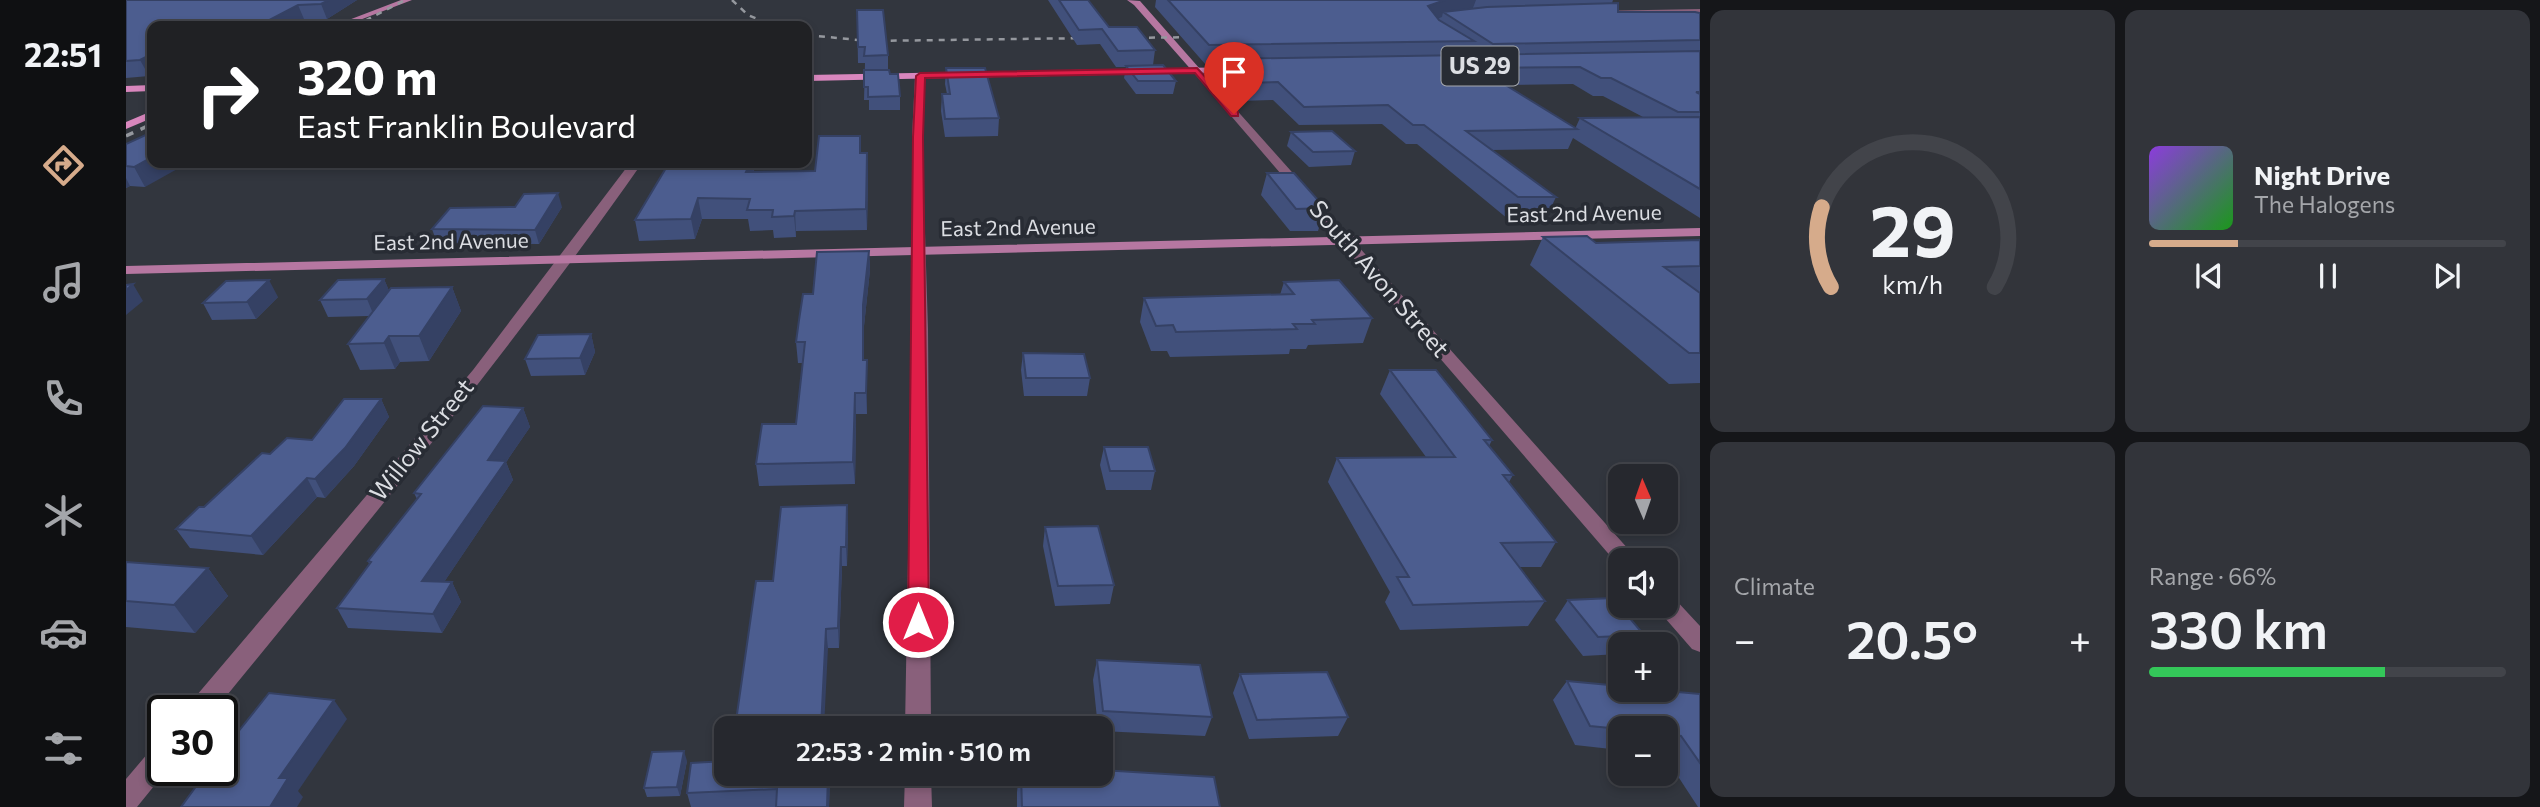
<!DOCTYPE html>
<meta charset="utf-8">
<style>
:root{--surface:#26282e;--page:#32343a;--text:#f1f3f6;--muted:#a4a6aa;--line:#42444a;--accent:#d6ab8b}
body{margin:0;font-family:Commissioner,sans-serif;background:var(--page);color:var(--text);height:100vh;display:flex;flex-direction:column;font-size:26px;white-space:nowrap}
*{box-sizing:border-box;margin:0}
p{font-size:23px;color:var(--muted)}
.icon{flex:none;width:38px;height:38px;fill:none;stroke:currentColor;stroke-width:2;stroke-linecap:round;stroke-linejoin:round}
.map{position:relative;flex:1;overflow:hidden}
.side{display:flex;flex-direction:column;gap:10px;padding:10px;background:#151619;width:840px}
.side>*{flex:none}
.hud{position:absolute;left:21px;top:21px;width:665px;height:147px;border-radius:14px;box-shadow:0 4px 10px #0003,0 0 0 2px var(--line);background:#202124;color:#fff;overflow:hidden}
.needle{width:46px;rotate:358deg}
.controls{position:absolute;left:1482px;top:464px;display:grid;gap:14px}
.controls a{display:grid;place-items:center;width:70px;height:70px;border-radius:14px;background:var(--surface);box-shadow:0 4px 10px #0003,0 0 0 2px var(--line);font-size:35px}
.speed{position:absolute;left:21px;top:695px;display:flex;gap:14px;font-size:35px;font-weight:700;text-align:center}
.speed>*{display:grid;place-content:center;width:91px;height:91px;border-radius:50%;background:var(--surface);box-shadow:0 4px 10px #0003,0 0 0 2px var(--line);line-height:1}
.speed .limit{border:4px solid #111;border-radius:10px;background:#fff;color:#111}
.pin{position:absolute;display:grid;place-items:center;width:60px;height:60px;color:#fff;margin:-72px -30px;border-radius:50% 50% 50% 0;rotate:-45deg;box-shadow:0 0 7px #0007}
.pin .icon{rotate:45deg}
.me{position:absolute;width:77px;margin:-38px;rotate:0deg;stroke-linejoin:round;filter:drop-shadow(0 0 5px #0008)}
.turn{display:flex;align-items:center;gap:24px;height:147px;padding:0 35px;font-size:32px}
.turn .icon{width:91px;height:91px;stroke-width:2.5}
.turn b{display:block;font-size:49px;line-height:60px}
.big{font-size:52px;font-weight:600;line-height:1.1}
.side .widget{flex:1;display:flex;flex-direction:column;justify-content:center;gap:10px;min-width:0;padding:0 24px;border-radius:14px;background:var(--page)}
.side .dial{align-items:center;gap:0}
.dial svg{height:182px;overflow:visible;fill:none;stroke:var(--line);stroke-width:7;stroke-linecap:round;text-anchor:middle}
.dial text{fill:var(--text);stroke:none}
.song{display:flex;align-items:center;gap:21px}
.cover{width:84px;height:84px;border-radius:10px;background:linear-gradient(135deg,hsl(270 70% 55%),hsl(120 70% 35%))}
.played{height:7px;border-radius:4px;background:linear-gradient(90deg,var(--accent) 25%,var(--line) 25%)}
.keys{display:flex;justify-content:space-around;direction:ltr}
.heat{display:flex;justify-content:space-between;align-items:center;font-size:38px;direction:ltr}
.charge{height:10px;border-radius:5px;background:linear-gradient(90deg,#34c759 66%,var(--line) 0)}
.side .tiles{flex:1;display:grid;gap:10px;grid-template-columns:repeat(2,1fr)}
.trip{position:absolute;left:588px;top:716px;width:399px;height:70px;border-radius:14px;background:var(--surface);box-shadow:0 4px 10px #0003,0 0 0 2px var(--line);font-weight:600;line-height:70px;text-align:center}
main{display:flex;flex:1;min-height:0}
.tabs{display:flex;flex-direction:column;width:126px;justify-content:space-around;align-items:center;background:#0f1012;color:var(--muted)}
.tabs .icon{width:49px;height:49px}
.tabs .selected{color:var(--accent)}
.tabs b{font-size:32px;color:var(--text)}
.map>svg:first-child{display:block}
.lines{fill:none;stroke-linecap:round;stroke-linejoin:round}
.street{fill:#89607b;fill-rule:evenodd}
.secondary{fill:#b677a1;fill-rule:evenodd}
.primary{fill:#d987be;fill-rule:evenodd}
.rail-far1{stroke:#95989e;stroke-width:2.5;stroke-dasharray:6 6;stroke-linecap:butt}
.rail{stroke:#95989e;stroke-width:3.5;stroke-dasharray:8 8;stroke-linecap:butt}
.wall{fill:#41507b;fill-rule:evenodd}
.shaded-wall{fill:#354164}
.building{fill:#4c5d8f;stroke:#354164;stroke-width:2}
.route{fill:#e11d48;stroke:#92132f;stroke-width:2}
.labels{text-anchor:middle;stroke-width:7;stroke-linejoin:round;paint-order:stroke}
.far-street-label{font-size:21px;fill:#dcdee3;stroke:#282c34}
.shield{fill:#282c34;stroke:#a6a9ae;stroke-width:2}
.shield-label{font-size:23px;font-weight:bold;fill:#dcdee3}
.street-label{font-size:24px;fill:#dcdee3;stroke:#282c34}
</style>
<main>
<nav class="tabs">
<b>22:51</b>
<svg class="icon selected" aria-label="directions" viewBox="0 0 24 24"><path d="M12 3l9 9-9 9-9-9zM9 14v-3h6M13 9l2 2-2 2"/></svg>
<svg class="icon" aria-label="music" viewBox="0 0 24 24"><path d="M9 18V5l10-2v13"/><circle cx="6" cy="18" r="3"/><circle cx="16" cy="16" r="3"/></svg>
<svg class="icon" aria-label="phone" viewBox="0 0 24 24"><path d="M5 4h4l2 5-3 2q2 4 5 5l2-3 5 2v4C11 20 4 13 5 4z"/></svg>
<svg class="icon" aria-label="climate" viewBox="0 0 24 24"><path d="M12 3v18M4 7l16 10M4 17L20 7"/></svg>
<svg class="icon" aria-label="car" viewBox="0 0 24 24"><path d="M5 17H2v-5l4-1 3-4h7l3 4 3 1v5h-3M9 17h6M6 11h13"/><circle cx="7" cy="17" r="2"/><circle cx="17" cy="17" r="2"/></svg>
<svg class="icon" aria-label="filters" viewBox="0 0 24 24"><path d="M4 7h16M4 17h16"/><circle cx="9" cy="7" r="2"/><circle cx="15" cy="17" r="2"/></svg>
</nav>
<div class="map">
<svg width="1574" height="807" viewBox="0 0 1574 807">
<rect width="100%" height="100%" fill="#32363e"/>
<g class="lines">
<!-- street -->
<path class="street" d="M1574 9V13L1469 15 1465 13 1469 11Z
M1068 69H1074L1512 560H1494L1493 566 1068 73Z
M794 73 799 76 796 137 802 329 805 728H779L786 329V137L789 76Z
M504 163H516C383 353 235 531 89 710H62L65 702 347 370Z
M1540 595 1548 598 1574 626V652L1566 649 1532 610 1530 606H1540Z
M37 743V770H41L11 807H0V779L28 746Z
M779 774H805L806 807H778Z"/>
<!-- secondary -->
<path class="secondary" d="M275 0H286L218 26H207Z
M1001 0 1014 1 1074 69V73H1068L1008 5Z
M1574 228V236L0 274V266Z"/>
<!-- primary -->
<path class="primary" d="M1112 67 1117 70 1115 72 681 81V75Z
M26 85V91L0 92V86Z
M26 111V118L0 129V122Z"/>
<!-- rail-far1 -->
<path class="rail-far1" d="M606 0 622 15 648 26
M229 26 279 0
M681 35 742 41 967 38
M999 38 1076 37"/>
<!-- rail -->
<path class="rail" d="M0 136 26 124"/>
</g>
<!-- wall -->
<path class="wall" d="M0 0H231L201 19H178L165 26H26V74L23 76 0 78Z
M922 0H962L983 27 1029 50 1027 65 1050 81 1047 94H1010L998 78 1000 67H990L974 44 951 45Z
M1030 0H1487L1486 3 1492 12 1574 13V218L1447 138 1442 149 1366 150 1430 197 1420 218 1382 219 1291 144H1280L1256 124 1173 125 1147 100 1113 101 1090 76 1092 65H1080L1029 7ZM1345 49 1353 55H1343ZM1447 84 1467 96H1477L1517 117 1454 118 1449 129 1379 85Z
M731 10 762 55V70L774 96V110H743V100H738L739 63H732Z
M820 68 873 118 872 136 819 137 815 111 816 94H821L819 84Z
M26 126V163L19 187 4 186 0 188V144L26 132 24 128Z
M1165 132 1229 151 1225 165 1183 167 1161 146Z
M735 153 742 172 741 230 670 231V237L648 238 647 230 624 231 622 219H576L569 239 513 241 509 220 543 163H627L628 172 689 171Z
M1141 173 1199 208 1192 231H1164L1135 195Z
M436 207 413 244 311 243 306 229Z
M1417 237 1470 243 1574 240V383L1543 384 1404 265Z
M743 251 744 270 738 326V360L741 380V414H730L729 484 633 486 630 464 670 424 677 363H672L670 342 687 294Z
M258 279 263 291 326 287 335 311 303 361 274 362 269 369 234 370 222 344 243 316 202 317 194 300Z
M1158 282 1246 318 1237 343 1182 345 1180 349H1164L1163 354 1044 357 1041 351H1025L1014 322 1018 298 1154 295Z
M152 297 130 319 86 320 77 303Z
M465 334 469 352 459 375 405 376 399 359Z
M897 353 964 378 961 396H898L895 370Z
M1264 370 1366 440 1363 446 1387 475 1383 482 1430 542 1415 567H1393L1419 601 1402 626 1274 630 1259 602 1264 592 1202 482 1211 458 1300 457 1254 394Z
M255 399 263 417 228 466 199 498 191 497 137 555 64 548 50 529 144 454 186 440Z
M397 408 404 427 380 462 387 480 318 582H326L335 602 316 633 222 628 211 608 243 564 242 561 291 499 288 493Z
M978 447 1029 471 1025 490H980L974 465Z
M722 524 721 566H716L713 648H702L647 581Z
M919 527 988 585 984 604 929 606 917 546Z
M0 562 82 568 102 596 69 633 0 627Z
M1442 600 1518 635 1510 644H1494V654L1457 656 1429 620Z
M971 660 1086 717 1079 736 975 731V728H972L967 680Z
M1114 674 1222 717 1212 736 1123 739 1107 693Z
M1441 681 1574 694V807H1572L1540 758V728H1494V750L1449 745 1427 700Z
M561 761 554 796 521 797 518 788Z
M600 774H704L703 807H565L561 793Z
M893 774H975L1094 807H891V792Z"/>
<!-- shaded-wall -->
<path class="shaded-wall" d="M203 0H231L201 19 195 4Z
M1319 0H1350L1345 13 1317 12 1316 17 1296 25 1302 6Z
M172 5 178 19 165 26H132Z
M25 54 26 57V74L23 76 14 60Z
M741 153 742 172 741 230 740 209Z
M26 157V163H62L19 187 8 167Z
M624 163H627L628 175 620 172Z
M0 178 4 186 0 188Z
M432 193 436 207 413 244 409 230Z
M572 198 576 219 569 239 565 219Z
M669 211 670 231V237L668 216Z
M743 251 744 270 738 326V380L737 305Z
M258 279 265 295 248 316 241 299Z
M143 280 152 297 130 319 121 302Z
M7 284 17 301 0 315V290Z
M326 287 335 311 303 361 293 336Z
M465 334 469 352 459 375 454 358Z
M263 336 274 362 269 369 258 343Z
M741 360V414L740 393Z
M729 393 730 414 729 484 727 462Z
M255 399 263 417 228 466 199 498 189 479Z
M397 408 404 427 380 462 387 480 306 600 296 581 362 460Z
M181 478 191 497 137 555 125 536Z
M721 505 722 524 721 566 720 547Z
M715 547 716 566 713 648 712 628Z
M82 568 102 596 69 633 48 605Z
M326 582 335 602 316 633 307 614Z
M700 629 702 648 698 728H695Z
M208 700 221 719 172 791 177 797 171 807H144L153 778Z
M558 751 561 761 554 796 551 787Z
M702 774H704L703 807H701Z"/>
<!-- building -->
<path class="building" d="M0 0H203L195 4 172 5 132 26H26V54L14 60 0 61Z
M933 0H962L983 27H1011L1029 50 992 51 976 29 953 30Z
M1042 0H1319L1302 6 1313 20 1348 41 1083 45Z
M1492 3V12H1569L1574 13V40L1367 44 1317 12 1361 7Z
M731 10H757L762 55 738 56 739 47H732Z
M1574 51V92H1570L1574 94V112H1552L1485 78H1475L1454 67 1352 68 1451 129 1340 131 1430 197H1392L1298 125H1287L1262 105 1178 107 1152 82 1117 83 1093 59Z
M1037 65 1050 81H1012L1000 66Z
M820 68H859L873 118 819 119 816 94H824Z
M738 70H763L764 74H772L774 96 742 97V87H738Z
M1574 117V189L1454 118Z
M1206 131 1229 151 1187 152 1165 132Z
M26 132V157L8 167 0 166V144Z
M693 136H734V153H741L740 209 669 211 668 216 646 217 647 210H621L624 199 572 198 565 219 509 220 543 163H624L620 172 689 171Z
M1141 173H1168L1199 208 1170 209Z
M432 193 409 230 306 229 324 208 389 207 398 194Z
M1461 236 1470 243 1574 240V266L1538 267 1574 293V353H1563L1417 237Z
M743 251 737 305V360H741L740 393H729L727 462 630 464 636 424H670L679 342H670L673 320 677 294H687L691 252Z
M258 279 241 299 194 300 212 280Z
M143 280 121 302 77 303 100 281Z
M1213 280 1246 318 1186 320 1189 324H1167L1171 329 1050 332 1047 325 1030 326 1018 298 1168 294 1158 282Z
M7 284 0 290V285Z
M326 287 293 336H263L258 343 222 344 265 288Z
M465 334 454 358 399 359 412 335Z
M897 353 958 354 964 378H900Z
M1264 370H1310L1366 440H1358L1387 475H1377L1430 542 1375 543 1419 601 1287 605 1271 577H1283L1211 458 1329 457Z
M218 399H255L219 448 189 479 181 478 125 536 50 529 73 507H78L136 453 144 454 161 438 186 440Z
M357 406 397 408 362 460 380 461 296 581 326 582 307 614 211 608 245 562 242 561 295 494 288 493Z
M978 447H1022L1029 471H984Z
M721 505 720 547H715L712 628 700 629 695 728H609L630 581H647L655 507Z
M972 526 988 585 932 586 919 527Z
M0 562 82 568 48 605 0 601Z
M1487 598 1518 635 1472 637 1442 600Z
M971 660 1074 665 1086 717 977 711Z
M1201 672 1222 717 1131 720 1114 674Z
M1441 681 1494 686V690H1529L1574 694V763L1555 736 1540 734V728H1494V729L1464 726Z
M143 693 208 700 153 778H162L144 807H55L82 770H96V752Z
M558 751 551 787 518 788 526 752Z
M600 761V774H702L701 807H650L651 789 561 793 565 763Z
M975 770 1088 777 1094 807H896L895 774H975Z"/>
<!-- route -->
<path class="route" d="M1071 68 1112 112V116H1105L1069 73 799 78 797 137 803 622 800 628 792 630 785 628 782 622 787 137 790 76 794 73Z"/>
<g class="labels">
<!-- far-street labels -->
<g class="far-street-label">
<text transform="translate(1458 214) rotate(-1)" y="7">East 2nd Avenue</text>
<text transform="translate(892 228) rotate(-1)" y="7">East 2nd Avenue</text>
<text transform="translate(325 242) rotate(-1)" y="7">East 2nd Avenue</text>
</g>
<!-- shield labels -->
<rect class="shield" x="1315.5" y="46.5" width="77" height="39" rx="5"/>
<g class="shield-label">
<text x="1354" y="74">US 29</text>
</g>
<!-- street labels -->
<g class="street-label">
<text transform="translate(1253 279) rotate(49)" y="8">South Avon Street</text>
<text transform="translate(296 440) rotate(-51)" y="8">Willow Street</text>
</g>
</g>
</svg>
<div class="controls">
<a><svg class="needle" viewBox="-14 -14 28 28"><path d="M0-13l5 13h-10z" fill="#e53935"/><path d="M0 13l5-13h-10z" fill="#a4a6aa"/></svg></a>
<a><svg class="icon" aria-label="sound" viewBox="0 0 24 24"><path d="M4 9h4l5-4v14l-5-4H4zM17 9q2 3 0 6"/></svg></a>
<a>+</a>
<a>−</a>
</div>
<div class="speed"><div class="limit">30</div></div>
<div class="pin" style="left:1108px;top:114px;background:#d93025"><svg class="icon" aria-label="arrive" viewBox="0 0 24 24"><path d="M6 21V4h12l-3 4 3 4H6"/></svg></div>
<svg class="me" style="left:792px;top:622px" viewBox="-20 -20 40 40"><circle r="17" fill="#e11d48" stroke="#fff" stroke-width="3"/><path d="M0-11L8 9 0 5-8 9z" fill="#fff"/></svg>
<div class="trip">22:53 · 2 min · 510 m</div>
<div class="hud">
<div class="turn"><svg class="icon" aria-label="right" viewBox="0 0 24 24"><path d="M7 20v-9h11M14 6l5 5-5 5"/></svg><div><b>320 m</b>East Franklin Boulevard</div></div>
</div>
</div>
<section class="side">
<div class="tiles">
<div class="widget dial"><svg viewBox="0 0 100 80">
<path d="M14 69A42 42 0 1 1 86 69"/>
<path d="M14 69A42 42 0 0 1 10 34" stroke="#d6ab8b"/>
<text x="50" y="56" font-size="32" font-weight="700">29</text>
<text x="50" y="72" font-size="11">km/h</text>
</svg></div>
<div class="widget">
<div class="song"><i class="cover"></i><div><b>Night Drive</b><p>The Halogens</p></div></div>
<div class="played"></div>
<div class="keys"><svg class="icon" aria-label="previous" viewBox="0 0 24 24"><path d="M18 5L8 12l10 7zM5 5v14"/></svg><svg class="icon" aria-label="pause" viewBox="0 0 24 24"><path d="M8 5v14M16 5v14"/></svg><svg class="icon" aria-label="next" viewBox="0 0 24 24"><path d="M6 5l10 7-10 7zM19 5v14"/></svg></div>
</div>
<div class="widget"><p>Climate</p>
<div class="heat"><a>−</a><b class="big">20.5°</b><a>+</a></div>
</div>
<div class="widget"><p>Range · 66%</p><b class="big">330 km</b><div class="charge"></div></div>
</div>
</section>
</main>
